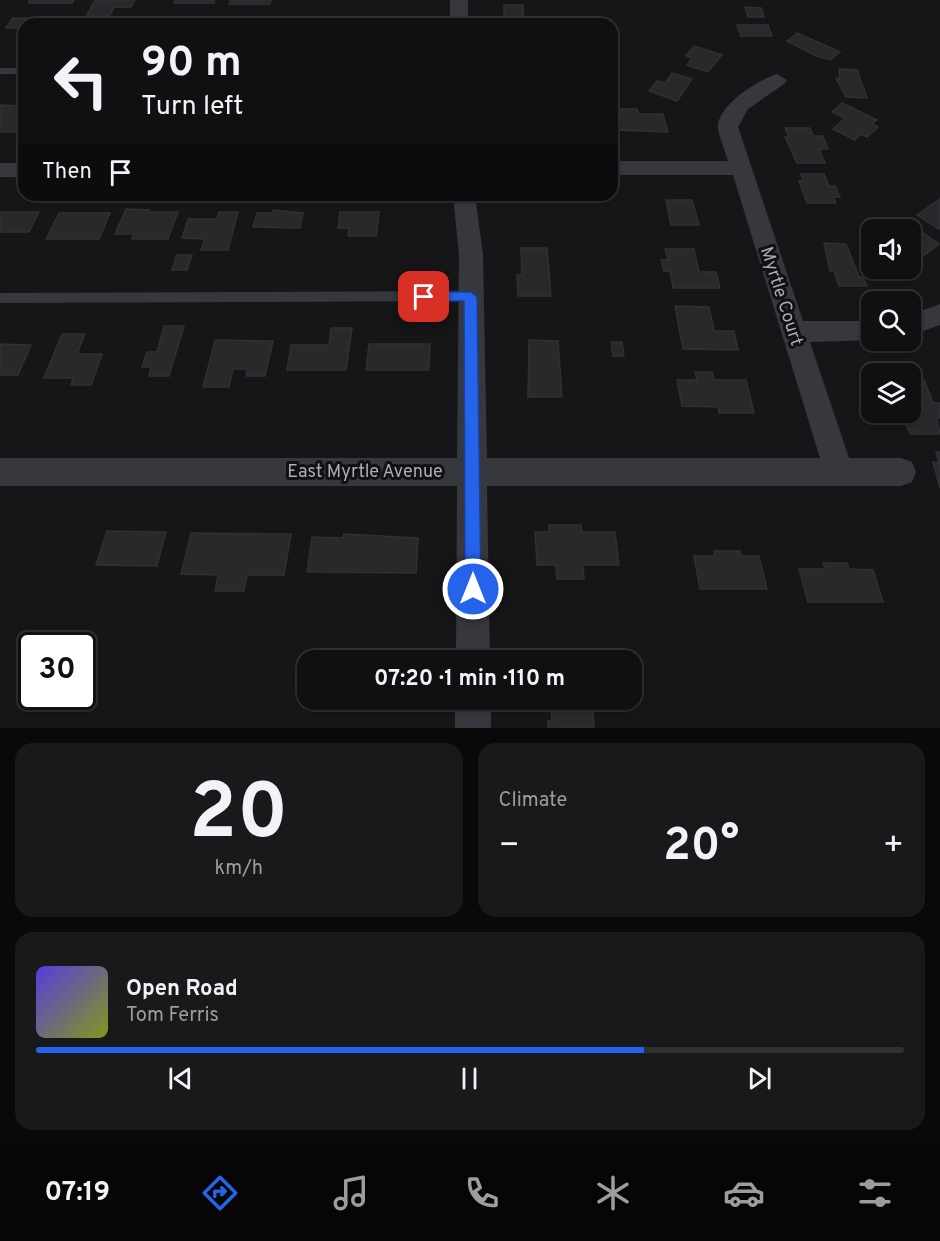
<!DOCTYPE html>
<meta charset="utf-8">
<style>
:root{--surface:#101012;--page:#19191b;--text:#f1f3f6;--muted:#9c9d9f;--line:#303032;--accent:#2563eb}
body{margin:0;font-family:Overpass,sans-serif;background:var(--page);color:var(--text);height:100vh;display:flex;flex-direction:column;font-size:22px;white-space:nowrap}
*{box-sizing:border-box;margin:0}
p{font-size:20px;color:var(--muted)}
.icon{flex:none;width:33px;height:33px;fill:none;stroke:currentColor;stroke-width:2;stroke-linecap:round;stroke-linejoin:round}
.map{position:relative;height:728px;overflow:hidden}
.sheet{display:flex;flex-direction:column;gap:15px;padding:15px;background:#09090a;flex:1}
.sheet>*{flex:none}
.banner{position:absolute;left:18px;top:18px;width:600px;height:183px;border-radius:18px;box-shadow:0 2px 4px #0004,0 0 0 2px var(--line);background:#101012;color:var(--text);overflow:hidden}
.fabs{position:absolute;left:861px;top:219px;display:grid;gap:12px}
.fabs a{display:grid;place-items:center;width:60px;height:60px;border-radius:12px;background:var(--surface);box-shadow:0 2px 4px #0004,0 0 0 2px var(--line);font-size:30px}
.speed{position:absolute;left:18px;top:632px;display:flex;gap:12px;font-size:30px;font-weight:700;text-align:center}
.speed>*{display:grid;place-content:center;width:78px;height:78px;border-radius:50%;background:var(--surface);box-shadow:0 2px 4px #0004,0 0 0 2px var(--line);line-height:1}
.speed .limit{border:3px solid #111;border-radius:9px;background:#fff;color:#111}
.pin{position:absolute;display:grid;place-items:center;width:51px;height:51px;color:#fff;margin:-26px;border-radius:12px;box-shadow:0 3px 9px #0006}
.me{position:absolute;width:66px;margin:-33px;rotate:0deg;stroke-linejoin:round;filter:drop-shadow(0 0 4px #0008)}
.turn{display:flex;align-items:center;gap:21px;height:126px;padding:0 24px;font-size:27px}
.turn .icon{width:78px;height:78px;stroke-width:2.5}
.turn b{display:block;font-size:42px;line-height:51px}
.then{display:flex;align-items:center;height:57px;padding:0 24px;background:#0003;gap:12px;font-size:22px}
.big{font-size:45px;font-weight:700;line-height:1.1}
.sheet .tile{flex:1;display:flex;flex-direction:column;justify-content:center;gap:9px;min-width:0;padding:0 21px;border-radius:18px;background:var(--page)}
.sheet .dial{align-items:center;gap:0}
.dial b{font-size:78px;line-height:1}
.song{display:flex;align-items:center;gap:18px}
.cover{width:72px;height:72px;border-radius:9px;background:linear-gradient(135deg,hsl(250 70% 55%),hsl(70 70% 35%))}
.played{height:6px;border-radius:3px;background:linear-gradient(90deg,var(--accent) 70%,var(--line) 70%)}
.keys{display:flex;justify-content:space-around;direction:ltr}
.heat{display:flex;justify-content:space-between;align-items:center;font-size:33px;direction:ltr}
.sheet .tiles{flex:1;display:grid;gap:15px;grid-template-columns:1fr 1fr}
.tile:last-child{grid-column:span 2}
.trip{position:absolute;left:297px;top:650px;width:345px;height:60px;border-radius:18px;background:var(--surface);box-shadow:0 2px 4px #0004,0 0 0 2px var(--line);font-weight:700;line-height:60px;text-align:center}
.tabs{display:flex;height:96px;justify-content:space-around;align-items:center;background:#060607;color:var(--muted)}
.tabs .icon{width:42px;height:42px}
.tabs .current{color:var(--accent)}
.tabs b{font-size:27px;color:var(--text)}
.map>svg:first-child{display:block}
.building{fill:#29292c;stroke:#303034;stroke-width:1.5}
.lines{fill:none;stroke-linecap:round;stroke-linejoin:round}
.service{fill:#37383d;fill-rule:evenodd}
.minor{fill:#37383d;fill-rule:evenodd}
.route{fill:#2563eb;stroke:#184099;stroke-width:1.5}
.labels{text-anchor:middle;stroke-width:6;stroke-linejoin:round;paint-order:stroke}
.street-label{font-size:18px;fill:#a8adb8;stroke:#111113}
</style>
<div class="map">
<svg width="940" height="728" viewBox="0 0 940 728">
<rect width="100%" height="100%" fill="#161618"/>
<!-- building -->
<path class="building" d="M30 0H74L72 3H28Z
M95 0H135L131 7H114L110 15H87Z
M176 0H215L214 3H174Z
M230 0H271L270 4H229Z
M504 5H523L524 24H504Z
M745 7 761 8 764 17H748Z
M13 18H38L34 24H24V28H6Z
M388 18H411L410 24H388Z
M737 25H768L772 36H741Z
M797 33 840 52 830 60 816 56 787 41Z
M694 46 722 55 708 72 687 65 692 58 686 56Z
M839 69 857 70 867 98 846 97 836 78 840 79Z
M672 73 692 79 677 101 649 91 657 81 665 83Z
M842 103 877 120 872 124 878 127 867 137 861 134 855 140 833 129 845 118 832 112Z
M0 105 24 106V126L21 132H0Z
M619 109H637L639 114H663L668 132 614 130 612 114H620Z
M785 128H810L813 136H823L828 149H819L825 163H797L785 137H789Z
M801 174H824L829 186H835L840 197H833L836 203H807L799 181H803Z
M940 199V228L939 229 917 215Z
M666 200H692L699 225H671Z
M126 209 149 210 148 212H178L168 239H132L134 234H115Z
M273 210 303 213 300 228 253 227 257 213H273Z
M0 212H39L29 232H0Z
M219 212H238L228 250H201L205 239 182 238 188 219H216Z
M340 212H379L376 236H348L349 228H338Z
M59 213H110L99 239H46Z
M912 225 939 244 922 257 917 254 910 258V230H905Z
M824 243 846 244 859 277H863L867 286H839L834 271H830Z
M521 248H547L551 296H518L517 275H522Z
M665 249H694L699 272H716L720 288H673L670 271H664L661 260H668Z
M177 255H192L187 270H172Z
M675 306 709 307 714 331H734L738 350 683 349Z
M164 326H184L169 376H149L151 367H142L147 352H157Z
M331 328H352L346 370H287L291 345H329Z
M62 334H85L77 354H102L91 385H71L73 378H44Z
M215 340 273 341 265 376H246L247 369H233L229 387H203Z
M529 340 558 341 562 397H528Z
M611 342H622L624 356H613Z
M0 344 31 345 18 375H0Z
M369 344H430L429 370H366Z
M695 372H712L714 380H746L754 413H719L718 407 682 406 677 380H697Z
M910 380H924L933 403H940V418H937L940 434H910L902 412H910Z
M936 452H940V488L933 462 939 463Z
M549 525H581L582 532H615L619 565H583L584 579H557L556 565H537L535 532H549Z
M107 531 166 532 157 566 96 565Z
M191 533 291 534 284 575H247L244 591H215L218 575 181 574Z
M344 534 418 538 416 573 307 572 312 537 343 538Z
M714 551H740L741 556H759L767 589H700L694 556H715Z
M823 563H847L849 569 873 570 883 602H808L799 569H825Z
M551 699H592L594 728H548V721H552Z"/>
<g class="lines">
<!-- service -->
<path class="service" d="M0 68H24V74H0Z
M471 291 477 296 471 301 0 303V293Z"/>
<!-- minor -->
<path class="minor" d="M450 0H468V24H450Z
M777 74 787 80 784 84 748 109 738 127 803 321H872V340H875L810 342 849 458H901L912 462 916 472 912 482 901 486H487L490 660H456L457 486H0V458H457L459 255 453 195H475L483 255 487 458H820L733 175H612V161H728C725 151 720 139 718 129 715 107 759 79 777 74Z
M0 163H24V177H0Z
M940 304V325L910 336V315Z
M455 699H491V728H455Z"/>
</g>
<!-- route -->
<path class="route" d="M424 292H471L477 297 481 589 479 595 473 597 467 595 465 589 464 301H424L417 297Z"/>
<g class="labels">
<!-- street labels -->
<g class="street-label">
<text transform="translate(782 296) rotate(72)" y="6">Myrtle Court</text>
<text x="365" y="477">East Myrtle Avenue</text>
</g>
</g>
</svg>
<div class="fabs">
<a><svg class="icon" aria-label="sound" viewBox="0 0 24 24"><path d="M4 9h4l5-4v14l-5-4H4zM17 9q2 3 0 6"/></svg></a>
<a><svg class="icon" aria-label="search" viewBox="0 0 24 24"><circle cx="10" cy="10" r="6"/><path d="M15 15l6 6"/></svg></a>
<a><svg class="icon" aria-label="layers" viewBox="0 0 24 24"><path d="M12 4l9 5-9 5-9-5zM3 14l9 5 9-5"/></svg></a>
</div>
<div class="speed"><div class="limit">30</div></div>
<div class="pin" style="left:424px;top:297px;background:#d93025"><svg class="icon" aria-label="arrive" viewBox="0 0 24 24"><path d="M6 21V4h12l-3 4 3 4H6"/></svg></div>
<svg class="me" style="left:473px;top:589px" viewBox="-20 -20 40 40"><circle r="17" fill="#2563eb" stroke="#fff" stroke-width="3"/><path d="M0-11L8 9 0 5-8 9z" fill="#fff"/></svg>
<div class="trip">07:20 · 1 min · 110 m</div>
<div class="banner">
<div class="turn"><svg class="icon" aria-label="left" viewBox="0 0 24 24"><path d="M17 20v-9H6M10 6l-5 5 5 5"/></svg><div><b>90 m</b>Turn left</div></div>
<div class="then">Then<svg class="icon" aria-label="arrive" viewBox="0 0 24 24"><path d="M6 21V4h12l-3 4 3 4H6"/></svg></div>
</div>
</div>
<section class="sheet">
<div class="tiles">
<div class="tile dial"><b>20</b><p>km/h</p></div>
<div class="tile"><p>Climate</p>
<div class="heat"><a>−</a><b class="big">20°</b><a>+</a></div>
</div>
<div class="tile">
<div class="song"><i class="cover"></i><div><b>Open Road</b><p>Tom Ferris</p></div></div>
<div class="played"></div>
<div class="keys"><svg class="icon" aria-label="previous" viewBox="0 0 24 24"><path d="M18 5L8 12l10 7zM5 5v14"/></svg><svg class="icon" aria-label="pause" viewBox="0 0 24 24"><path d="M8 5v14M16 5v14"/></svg><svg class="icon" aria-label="next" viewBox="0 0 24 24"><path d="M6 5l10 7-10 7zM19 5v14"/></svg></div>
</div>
</div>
</section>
<nav class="tabs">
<b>07:19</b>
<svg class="icon current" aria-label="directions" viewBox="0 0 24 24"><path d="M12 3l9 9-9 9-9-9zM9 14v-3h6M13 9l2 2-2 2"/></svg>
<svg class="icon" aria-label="music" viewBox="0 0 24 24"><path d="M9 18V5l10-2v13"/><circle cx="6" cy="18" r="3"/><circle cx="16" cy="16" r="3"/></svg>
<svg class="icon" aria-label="phone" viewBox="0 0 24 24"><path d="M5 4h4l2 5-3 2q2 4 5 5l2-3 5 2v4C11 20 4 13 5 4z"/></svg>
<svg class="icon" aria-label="climate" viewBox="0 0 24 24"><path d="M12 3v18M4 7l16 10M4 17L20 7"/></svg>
<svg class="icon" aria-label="car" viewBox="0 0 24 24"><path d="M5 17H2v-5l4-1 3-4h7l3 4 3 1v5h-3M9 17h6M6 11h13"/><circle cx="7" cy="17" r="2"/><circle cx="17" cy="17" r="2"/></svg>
<svg class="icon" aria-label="filters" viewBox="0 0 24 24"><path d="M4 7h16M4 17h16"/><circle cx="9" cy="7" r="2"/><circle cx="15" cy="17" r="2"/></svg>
</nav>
